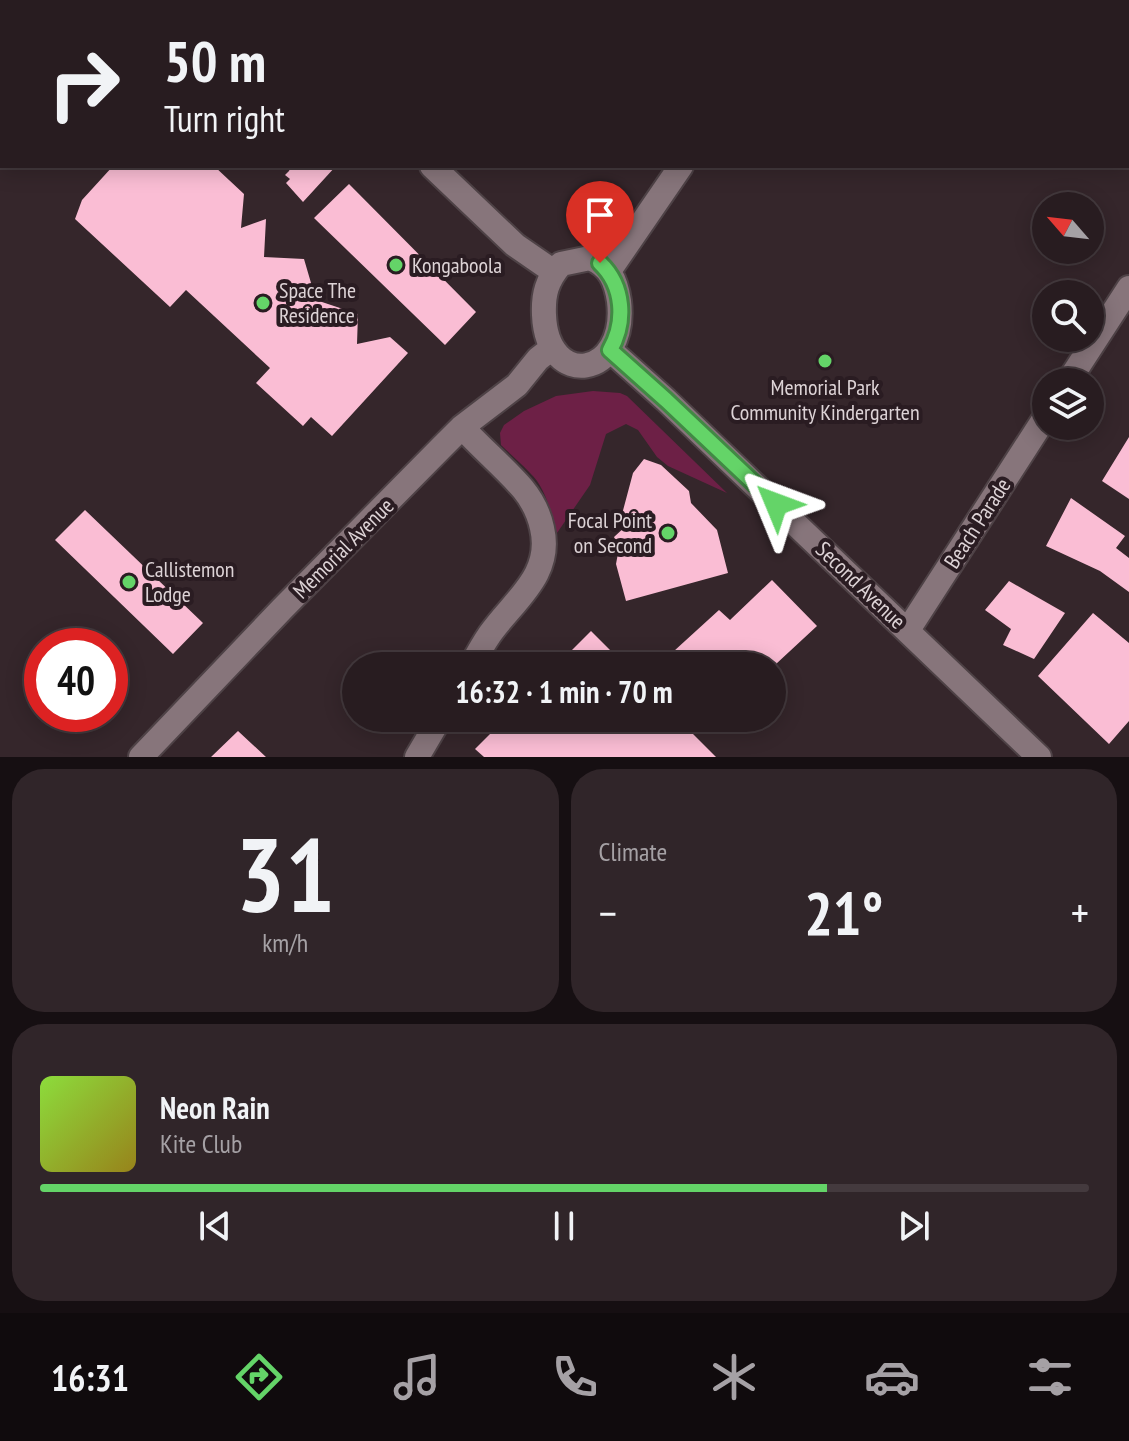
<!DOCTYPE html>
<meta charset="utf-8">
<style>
:root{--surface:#281c20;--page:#302529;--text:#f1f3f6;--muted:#a5a1a5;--line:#443a3e;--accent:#64d468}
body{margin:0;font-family:"PT Sans Narrow",sans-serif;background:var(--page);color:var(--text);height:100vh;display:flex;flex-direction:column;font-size:30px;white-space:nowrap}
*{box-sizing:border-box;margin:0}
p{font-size:26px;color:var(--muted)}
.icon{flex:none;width:44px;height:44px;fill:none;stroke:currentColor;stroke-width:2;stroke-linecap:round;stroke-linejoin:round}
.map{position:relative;height:757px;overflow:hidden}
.side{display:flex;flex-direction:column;gap:12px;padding:12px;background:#160f12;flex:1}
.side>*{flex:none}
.top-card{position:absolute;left:0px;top:0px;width:1130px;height:168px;box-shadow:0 4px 20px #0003,0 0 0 2px var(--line);background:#281c20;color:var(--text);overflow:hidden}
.needle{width:52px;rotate:298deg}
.fabs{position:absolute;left:1032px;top:192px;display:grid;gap:16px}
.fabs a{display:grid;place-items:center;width:72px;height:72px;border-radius:50%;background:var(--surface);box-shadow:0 4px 20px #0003,0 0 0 2px var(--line);font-size:40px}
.speed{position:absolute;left:24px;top:628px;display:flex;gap:16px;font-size:40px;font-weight:700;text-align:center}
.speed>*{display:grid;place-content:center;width:104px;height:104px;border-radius:50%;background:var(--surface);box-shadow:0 4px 20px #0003,0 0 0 2px var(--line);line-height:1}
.speed .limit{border:12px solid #d22;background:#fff;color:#111}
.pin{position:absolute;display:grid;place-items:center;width:68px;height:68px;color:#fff;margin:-82px -34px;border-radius:50% 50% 50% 0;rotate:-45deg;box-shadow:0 0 8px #0007}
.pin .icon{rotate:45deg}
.me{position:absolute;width:88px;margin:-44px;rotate:314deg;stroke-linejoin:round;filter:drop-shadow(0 0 6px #0008)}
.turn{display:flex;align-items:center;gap:28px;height:168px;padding:0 32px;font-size:36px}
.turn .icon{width:104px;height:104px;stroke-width:2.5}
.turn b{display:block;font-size:56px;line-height:68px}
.big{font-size:60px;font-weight:700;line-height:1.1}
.side .widget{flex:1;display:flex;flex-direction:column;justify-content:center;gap:12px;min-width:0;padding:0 28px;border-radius:32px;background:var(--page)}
.side .dial{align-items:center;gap:0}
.dial b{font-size:104px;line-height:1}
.song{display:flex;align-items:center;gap:24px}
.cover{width:96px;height:96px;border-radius:12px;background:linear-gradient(135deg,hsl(90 70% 55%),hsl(50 70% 35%))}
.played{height:8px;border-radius:4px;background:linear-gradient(90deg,var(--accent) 75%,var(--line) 75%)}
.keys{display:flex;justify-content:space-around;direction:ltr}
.heat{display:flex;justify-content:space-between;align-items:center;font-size:44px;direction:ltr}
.side .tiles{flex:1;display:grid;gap:12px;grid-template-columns:1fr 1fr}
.widget:last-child{grid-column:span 2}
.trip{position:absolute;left:342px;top:652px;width:444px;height:80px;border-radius:40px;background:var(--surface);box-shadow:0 4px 20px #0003,0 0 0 2px var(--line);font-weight:700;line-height:80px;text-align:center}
.tabs{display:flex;height:128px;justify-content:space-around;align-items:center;background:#100b0d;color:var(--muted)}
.tabs .icon{width:56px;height:56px}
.tabs .current{color:var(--accent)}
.tabs b{font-size:36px;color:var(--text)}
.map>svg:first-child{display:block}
.green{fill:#6d2046}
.building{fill:#fabdd4}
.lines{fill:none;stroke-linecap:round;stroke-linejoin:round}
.minor-casing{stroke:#4e4246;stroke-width:28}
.minor{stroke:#87757b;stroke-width:24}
.route-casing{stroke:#418a44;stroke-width:20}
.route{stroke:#64d468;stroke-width:14}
.poi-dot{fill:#64d468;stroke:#2a1c22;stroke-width:3}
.labels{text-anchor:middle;stroke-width:8;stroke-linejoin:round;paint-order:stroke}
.poi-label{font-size:22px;fill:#ddd3d6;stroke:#2a1c22;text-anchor:start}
.street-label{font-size:22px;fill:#ddd3d6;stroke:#2a1c22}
</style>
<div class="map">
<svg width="1129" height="757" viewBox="0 0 1129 757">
<rect width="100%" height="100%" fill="#35262b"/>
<!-- green -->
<path class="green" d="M593 391 620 393 627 396 727 493 668 466 657 457 638 430 626 424 606 434 590 485 557 533C551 513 546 488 530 473 521 463 510 454 501 445L500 433 504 425 524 411 556 396Z"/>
<!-- building -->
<path class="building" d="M113 166H214L244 194 241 228 266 219 264 257 304 259 316 300 358 314 357 344 390 337 408 353 332 436 311 417 303 426 256 383 270 368 186 290 170 307 75 219 82 200Z
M291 166H336L303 202 286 183 290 179 285 175 289 171Z
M349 184 476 312 445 345 314 218Z
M1129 437V499L1102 481Z
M644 459 661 465 689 491 691 503 717 530 728 573 626 601 616 564 619 548 614 537 626 526 627 520 621 518 633 473Z
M1071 498 1125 536 1116 548 1129 558V592L1100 571 1046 546Z
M85 510 203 623 173 654 55 540Z
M772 580 817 626 776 664 780 669 772 676V666H689L674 651 719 610 730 620Z
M1009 581 1065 613 1034 659 1003 645 1011 629 985 610Z
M1093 613 1129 643V721L1109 744 1038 676Z
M591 631 626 666H556Z
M506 718H677L716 757H484L475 749Z
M238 731 266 757H211Z"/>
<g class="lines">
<defs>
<path id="minor" d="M261 0 263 2
M150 2 152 0
M794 2 795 0
M0 156 2 154
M432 166 515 245 554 272
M590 258C610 266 616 281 619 301 628 379 547 390 544 315 543 294 547 280 561 264Z
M609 271 681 166
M610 350 666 400 1039 757
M1068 382 1129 288
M462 427C482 449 505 468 523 489 532 500 539 514 542 528 553 575 514 600 490 634 483 644 477 655 471 666
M908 630 1046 416
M141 757 282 609 442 447 462 427 517 385 538 359 552 348
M417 757 440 718"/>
</defs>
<!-- minor casing -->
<use href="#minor" class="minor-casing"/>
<!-- minor -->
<use href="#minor" class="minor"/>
</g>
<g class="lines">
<defs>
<path id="route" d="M600 263C624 286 626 322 610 350L666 400 776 504"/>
</defs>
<!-- route casing -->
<use href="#route" class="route-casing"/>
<!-- route -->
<use href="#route" class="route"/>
</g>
<!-- markers -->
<g class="poi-dot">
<circle cx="396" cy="265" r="8"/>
<circle cx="263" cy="303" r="8"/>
<circle cx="825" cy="361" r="8"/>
<circle cx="668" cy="533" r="8"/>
<circle cx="129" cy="582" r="8"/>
</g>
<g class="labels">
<!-- poi labels -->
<g class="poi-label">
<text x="412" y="273">Kongaboola</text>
<text x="279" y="298">Space The<tspan x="279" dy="25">Residence</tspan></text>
<text x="825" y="395" text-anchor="middle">Memorial Park<tspan x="825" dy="25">Community Kindergarten</tspan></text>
<text x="652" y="528" text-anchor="end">Focal Point<tspan x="652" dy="25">on Second</tspan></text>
<text x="145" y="577">Callistemon<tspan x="145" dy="25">Lodge</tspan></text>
</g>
<!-- street labels -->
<g class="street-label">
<text transform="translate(977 523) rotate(-57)" y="8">Beach Parade</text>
<text transform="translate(343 548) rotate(-45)" y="8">Memorial Avenue</text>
<text transform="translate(861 585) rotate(44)" y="8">Second Avenue</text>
</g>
</g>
</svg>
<div class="fabs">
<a><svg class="needle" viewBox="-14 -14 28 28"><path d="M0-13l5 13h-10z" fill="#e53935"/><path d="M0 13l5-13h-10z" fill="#a5a1a5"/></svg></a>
<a><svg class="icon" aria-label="search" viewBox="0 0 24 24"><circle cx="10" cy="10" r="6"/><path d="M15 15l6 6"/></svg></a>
<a><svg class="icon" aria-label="layers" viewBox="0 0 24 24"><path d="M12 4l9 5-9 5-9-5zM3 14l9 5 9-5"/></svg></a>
</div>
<div class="speed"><div class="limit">40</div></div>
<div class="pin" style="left:600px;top:263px;background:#d93025"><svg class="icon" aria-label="arrive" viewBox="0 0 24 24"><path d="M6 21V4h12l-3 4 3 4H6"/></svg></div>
<svg class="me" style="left:776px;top:504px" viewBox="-20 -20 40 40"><path d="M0-17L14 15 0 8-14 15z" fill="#64d468" stroke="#fff" stroke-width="4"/></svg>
<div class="trip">16:32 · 1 min · 70 m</div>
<div class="top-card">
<div class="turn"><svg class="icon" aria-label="right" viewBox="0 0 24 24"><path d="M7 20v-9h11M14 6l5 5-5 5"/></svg><div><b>50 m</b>Turn right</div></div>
</div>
</div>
<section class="side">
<div class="tiles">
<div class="widget dial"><b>31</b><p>km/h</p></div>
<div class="widget"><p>Climate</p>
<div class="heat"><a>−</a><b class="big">21°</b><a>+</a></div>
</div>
<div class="widget">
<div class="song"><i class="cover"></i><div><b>Neon Rain</b><p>Kite Club</p></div></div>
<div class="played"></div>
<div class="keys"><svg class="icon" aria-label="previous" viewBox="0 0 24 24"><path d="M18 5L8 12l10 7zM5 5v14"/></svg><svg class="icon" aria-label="pause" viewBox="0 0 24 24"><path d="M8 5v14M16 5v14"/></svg><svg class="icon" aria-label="next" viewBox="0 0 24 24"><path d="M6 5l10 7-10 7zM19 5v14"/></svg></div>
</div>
</div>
</section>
<nav class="tabs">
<b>16:31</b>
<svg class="icon current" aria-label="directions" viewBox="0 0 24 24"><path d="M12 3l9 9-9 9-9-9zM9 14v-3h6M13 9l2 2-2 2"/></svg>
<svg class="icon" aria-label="music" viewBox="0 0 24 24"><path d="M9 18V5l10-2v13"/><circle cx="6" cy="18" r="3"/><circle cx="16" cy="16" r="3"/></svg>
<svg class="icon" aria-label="phone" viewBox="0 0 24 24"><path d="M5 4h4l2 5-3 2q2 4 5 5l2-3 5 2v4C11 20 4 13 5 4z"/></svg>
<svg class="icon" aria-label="climate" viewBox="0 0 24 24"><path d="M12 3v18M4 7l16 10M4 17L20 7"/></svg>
<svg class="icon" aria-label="car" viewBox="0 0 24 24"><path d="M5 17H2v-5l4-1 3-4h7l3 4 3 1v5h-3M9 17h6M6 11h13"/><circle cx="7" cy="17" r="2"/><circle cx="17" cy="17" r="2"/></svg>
<svg class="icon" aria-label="filters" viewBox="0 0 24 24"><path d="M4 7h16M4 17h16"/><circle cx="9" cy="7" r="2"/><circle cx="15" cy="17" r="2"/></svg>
</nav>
